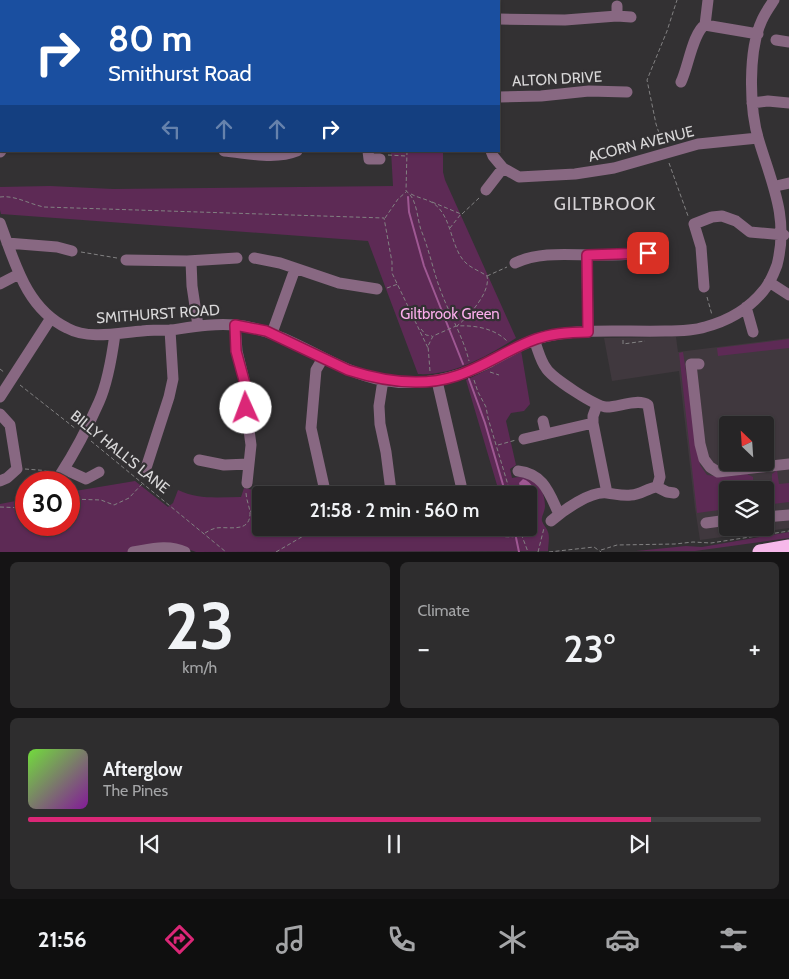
<!DOCTYPE html>
<meta charset="utf-8">
<style>
:root{--surface:#262526;--page:#2e2d2e;--text:#f1f3f6;--muted:#a4a5a7;--line:#424243;--accent:#db2777}
body{margin:0;font-family:Cabin,sans-serif;background:var(--page);color:var(--text);height:100vh;display:flex;flex-direction:column;font-size:19px;white-space:nowrap}
*{box-sizing:border-box;margin:0}
p{font-size:16px;color:var(--muted)}
.icon{flex:none;width:28px;height:28px;fill:none;stroke:currentColor;stroke-width:2;stroke-linecap:round;stroke-linejoin:round}
.map{position:relative;height:552px;overflow:hidden}
.sheet{display:flex;flex-direction:column;gap:10px;padding:10px;background:#151415;flex:1}
.sheet>*{flex:none}
.hud{position:absolute;left:0px;top:0px;width:500px;height:152px;box-shadow:0 1px 4px #0004,0 0 0 1px var(--line);background:#1a4fa0;color:#fff;overflow:hidden}
.needle{width:32px;rotate:335deg}
.fabs{position:absolute;left:719px;top:416px;display:grid;gap:10px}
.fabs a{display:grid;place-items:center;width:55px;height:55px;border-radius:5px;background:var(--surface);box-shadow:0 1px 4px #0004,0 0 0 1px var(--line);font-size:25px}
.speed{position:absolute;left:15px;top:471px;display:flex;gap:10px;font-size:25px;font-weight:700;text-align:center}
.speed>*{display:grid;place-content:center;width:65px;height:65px;border-radius:50%;background:var(--surface);box-shadow:0 1px 4px #0004,0 0 0 1px var(--line);line-height:1}
.speed .limit{border:8px solid #d22;background:#fff;color:#111}
.pin{position:absolute;display:grid;place-items:center;width:42px;height:42px;color:#fff;margin:-21px;border-radius:10px;box-shadow:0 2px 8px #0006}
.me{position:absolute;width:55px;margin:-28px;rotate:358deg;stroke-linejoin:round;filter:drop-shadow(0 0 4px #0008)}
.turn{display:flex;align-items:center;gap:18px;height:105px;padding:0 25px;font-size:22px}
.turn .icon{width:65px;height:65px;stroke-width:2.5}
.turn b{display:block;font-size:35px;line-height:42px}
.lanes{display:flex;align-items:center;height:48px;padding:0 25px;background:#0003;justify-content:center;gap:25px;direction:ltr}
.lanes .off{opacity:.35}
.big{font-size:38px;font-weight:600;line-height:1.1}
.sheet .card{flex:1;display:flex;flex-direction:column;justify-content:center;gap:8px;min-width:0;padding:0 18px;border-radius:8px;background:var(--page)}
.sheet .dial{align-items:center;gap:0}
.dial b{font-size:65px;line-height:1}
.song{display:flex;align-items:center;gap:15px}
.cover{width:60px;height:60px;border-radius:8px;background:linear-gradient(135deg,hsl(100 70% 55%),hsl(290 70% 35%))}
.played{height:5px;border-radius:2px;background:linear-gradient(90deg,var(--accent) 85%,var(--line) 85%)}
.keys{display:flex;justify-content:space-around;direction:ltr}
.heat{display:flex;justify-content:space-between;align-items:center;font-size:28px;direction:ltr}
.sheet .tiles{flex:1;display:grid;gap:10px;grid-template-columns:1fr 1fr}
.card:last-child{grid-column:span 2}
.trip{position:absolute;left:252px;top:486px;width:285px;height:50px;border-radius:5px;background:var(--surface);box-shadow:0 1px 4px #0004,0 0 0 1px var(--line);font-weight:600;line-height:50px;text-align:center}
.dock{display:flex;height:80px;justify-content:space-around;align-items:center;background:#0f0f0f;color:var(--muted)}
.dock .icon{width:35px;height:35px}
.dock .current{color:var(--accent)}
.dock b{font-size:22px;color:var(--text)}
.map>svg:first-child{display:block}
.built{fill:#40383e;fill-rule:evenodd}
.green{fill:#5d2a55}
.water{fill:#9f5893}
.lines{fill:none;stroke-linecap:round;stroke-linejoin:round}
.stream{stroke:#9f5893;stroke-width:2}
.path{stroke:#828182;stroke-width:1;stroke-dasharray:4 2.5;stroke-linecap:butt}
.minor{stroke:#886882;stroke-width:11}
.highway{stroke:#f6b8ea;stroke-width:15}
.route-casing{stroke:#8e194d;stroke-width:12}
.route{stroke:#db2777;stroke-width:9}
.labels{text-anchor:middle;stroke-width:4.5;stroke-linejoin:round;paint-order:stroke}
.street-label{font-size:15px;fill:#d8d7d8;stroke:#333133}
.park-label{font-size:15px;fill:#fbadec;stroke:#333133}
.quarter-label{font-size:18px;letter-spacing:1px;fill:#d5d2d5;stroke:#333133}
</style>
<div class="map">
<svg width="789" height="552" viewBox="0 0 789 552">
<rect width="100%" height="100%" fill="#333133"/>
<!-- built -->
<path class="built" d="M676 337 678 352 789 338V528L700 540 695 508 679 371 612 381 604 338ZM728 425H765V462H728ZM728 490H765V528H728Z"/>
<!-- green -->
<path class="green" d="M391 151H443V172L445 180 516 338C487 356 453 376 418 374L368 241 1 214 0 210V187L50 186 113 189 393 186Z
M789 339V348L718 356 717 348Z
M521 350 530 404 524 411 511 413 506 421 516 465 510 469 512 478C532 473 545 487 545 506 545 512 541 516 542 521 543 525 547 528 548 532 550 537 548 546 548 551L196 552 185 548 134 552H0V504L26 499V525H69V492L135 481 168 507 173 503 178 490C198 500 219 497 241 497L244 488 263 492 320 495H261V528H529V495H321L372 488 391 493 427 488 445 495 497 485 466 380 489 369Z
M683 352 700 465 707 475 722 477 747 474 753 477V483L772 482V474L777 470 779 484 789 483V502L765 505V490H728L727 509 697 513 679 353Z
M789 532V538L695 551H636L686 546 702 547Z"/>
<!-- water -->
<path class="water" d="M523 479C534 482 541 499 536 509L529 511V495H522L519 483Z"/>
<g class="lines">
<!-- stream -->
<path class="stream" d="M408 197 409 212 424 266 463 364
M469 379 485 423 506 495
M514 528 519 552"/>
<!-- path -->
<path class="path" d="M399 0V1
M433 1 434 0
M663 145 656 124 647 80 667 31 677 0
M407 151 406 191C417 198 417 218 421 230 429 249 433 270 440 289 449 314 463 336 469 361
M388 155 406 156
M669 163 688 216
M411 194C418 198 427 199 433 203 452 216 450 245 464 261 470 268 480 271 487 276 491 292 469 316 457 326 474 325 495 328 508 342
M0 197C15 195 29 204 44 207L384 218 392 262V273L428 348
M432 202 461 214 450 228
M462 214 479 198
M385 218 398 199 406 192
M81 252 117 258
M487 276 507 267
M387 288 398 284
M707 297 712 315
M421 329 426 335 432 336
M623 340V344L645 341
M0 369 5 373
M430 371 428 346 433 336 456 326
M490 372 499 375
M474 380 478 392 486 407 488 418 511 495
M20 385 76 429
M91 441 226 552
M498 445 516 440
M25 469 51 471
M69 499 101 500 114 505 129 498 142 484
M0 507 26 508
M250 511 261 516
M474 528C490 534 505 540 522 535
M519 528 528 552
M205 533C208 531 212 529 216 528 228 526 251 534 250 512 249 505 246 499 246 492
M601 550 617 545 675 544 693 542 711 543 789 531
M276 552 317 528
M538 552 544 528
M549 552 594 547 601 552"/>
<!-- minor -->
<path class="minor" d="M73 0 77 1
M304 0 309 1
M342 0V1
M194 1V0
M277 1V0
M489 1V0
M0 6 1 5
M617 6V16L631 17
M499 19 565 20 617 16
M705 25 708 0
M776 40 789 42
M681 82C688 68 693 32 705 25L758 34
M0 83 1 84
M499 97 541 96 589 91 627 92
M752 103 768 101 789 103
M224 151C248 153 275 160 297 151
M368 151 369 159H380
M491 151 493 156 503 168 519 177 575 174 614 168 698 144 758 138
M0 152 1 151
M776 186 789 183
M486 190 503 168
M0 223C15 263 26 308 67 328 89 340 118 333 142 331 151 330 161 330 171 330 192 327 214 323 235 325 289 330 330 370 382 380 419 387 456 379 490 362 509 352 527 340 548 336 586 328 626 332 665 331 678 331 693 331 705 327 728 321 749 309 764 290 770 283 774 273 777 265 789 218 772 184 759 141 749 109 748 50 762 20 765 13 770 6 774 0
M7 243 57 247 72 251
M587 255 588 332
M254 258 280 263 339 283 377 289
M126 260 187 261 237 258
M191 261 192 286 198 326
M515 263C544 250 574 256 604 255 619 255 633 254 648 253
M769 282 789 295
M0 284 19 274
M704 287 701 247 694 224 712 217 722 216 736 221 750 232 784 235
M746 307 753 332
M235 325 237 351 245 384 246 408 249 430 251 445 247 483
M272 333 295 269
M534 340C538 349 540 360 546 368 551 377 597 408 607 407 619 407 638 398 648 405L660 477 657 487
M323 358 316 370 311 428 325 491
M699 364H691L700 444 704 459 710 467 718 472 789 464
M383 380 379 406 380 424 386 452 391 491
M437 381 461 485
M0 397 51 318
M597 405 593 416V423L607 493
M0 414 10 425 17 469 7 478 0 481
M543 421 546 434
M524 439 593 423
M199 460 224 465 249 464
M146 468 169 397 173 379 170 330
M64 469 86 479 99 472
M518 471C544 474 549 493 559 514
M60 475C75 452 88 427 99 402 108 382 112 356 115 334
M657 487 667 492 674 493
M765 517 789 515
M551 521C564 510 590 491 607 493 616 494 622 496 631 495 641 495 647 488 657 487
M706 523 728 520
M133 552C151 549 168 544 185 552"/>
<!-- highway -->
<path class="highway" d="M760 552 789 547"/>
</g>
<g class="lines">
<defs>
<path id="route" d="M246 408 245 384 236 351 235 325 266 331 348 370C382 381 420 388 456 376 484 367 508 349 536 339 553 333 571 332 588 332L587 255 648 253"/>
</defs>
<!-- route casing -->
<use href="#route" class="route-casing"/>
<!-- route -->
<use href="#route" class="route"/>
</g>
<g class="labels">
<!-- street labels -->
<g class="street-label">
<text transform="translate(557 79) rotate(-3)" y="5">ALTON DRIVE</text>
<text transform="translate(641 144) rotate(-14)" y="5">ACORN AVENUE</text>
<text transform="translate(158 314) rotate(-4)" y="5">SMITHURST ROAD</text>
<text transform="translate(120 452) rotate(39)" y="5">BILLY HALL'S LANE</text>
</g>
<!-- park labels -->
<g class="park-label">
<text x="450" y="319">Giltbrook Green</text>
</g>
<!-- quarter labels -->
<g class="quarter-label">
<text x="605" y="210">GILTBROOK</text>
</g>
</g>
</svg>
<div class="fabs">
<a><svg class="needle" viewBox="-14 -14 28 28"><path d="M0-13l5 13h-10z" fill="#e53935"/><path d="M0 13l5-13h-10z" fill="#a4a5a7"/></svg></a>
<a><svg class="icon" aria-label="layers" viewBox="0 0 24 24"><path d="M12 4l9 5-9 5-9-5zM3 14l9 5 9-5"/></svg></a>
</div>
<div class="speed"><div class="limit">30</div></div>
<div class="pin" style="left:648px;top:253px;background:#d93025"><svg class="icon" aria-label="arrive" viewBox="0 0 24 24"><path d="M6 21V4h12l-3 4 3 4H6"/></svg></div>
<svg class="me" style="left:246px;top:408px" viewBox="-20 -20 40 40"><circle r="19" fill="#fff"/><path d="M0-13L10 11 0 6-10 11z" fill="#db2777"/></svg>
<div class="trip">21:58 · 2 min · 560 m</div>
<div class="hud">
<div class="turn"><svg class="icon" aria-label="right" viewBox="0 0 24 24"><path d="M7 20v-9h11M14 6l5 5-5 5"/></svg><div><b>80 m</b>Smithurst Road</div></div>
<div class="lanes"><svg class="icon off" aria-label="left" viewBox="0 0 24 24"><path d="M17 20v-9H6M10 6l-5 5 5 5"/></svg><svg class="icon off" aria-label="ahead" viewBox="0 0 24 24"><path d="M12 20V5M6 11l6-6 6 6"/></svg><svg class="icon off" aria-label="ahead" viewBox="0 0 24 24"><path d="M12 20V5M6 11l6-6 6 6"/></svg><svg class="icon" aria-label="right" viewBox="0 0 24 24"><path d="M7 20v-9h11M14 6l5 5-5 5"/></svg></div>
</div>
</div>
<section class="sheet">
<div class="tiles">
<div class="card dial"><b>23</b><p>km/h</p></div>
<div class="card"><p>Climate</p>
<div class="heat"><a>−</a><b class="big">23°</b><a>+</a></div>
</div>
<div class="card">
<div class="song"><i class="cover"></i><div><b>Afterglow</b><p>The Pines</p></div></div>
<div class="played"></div>
<div class="keys"><svg class="icon" aria-label="previous" viewBox="0 0 24 24"><path d="M18 5L8 12l10 7zM5 5v14"/></svg><svg class="icon" aria-label="pause" viewBox="0 0 24 24"><path d="M8 5v14M16 5v14"/></svg><svg class="icon" aria-label="next" viewBox="0 0 24 24"><path d="M6 5l10 7-10 7zM19 5v14"/></svg></div>
</div>
</div>
</section>
<nav class="dock">
<b>21:56</b>
<svg class="icon current" aria-label="directions" viewBox="0 0 24 24"><path d="M12 3l9 9-9 9-9-9zM9 14v-3h6M13 9l2 2-2 2"/></svg>
<svg class="icon" aria-label="music" viewBox="0 0 24 24"><path d="M9 18V5l10-2v13"/><circle cx="6" cy="18" r="3"/><circle cx="16" cy="16" r="3"/></svg>
<svg class="icon" aria-label="phone" viewBox="0 0 24 24"><path d="M5 4h4l2 5-3 2q2 4 5 5l2-3 5 2v4C11 20 4 13 5 4z"/></svg>
<svg class="icon" aria-label="climate" viewBox="0 0 24 24"><path d="M12 3v18M4 7l16 10M4 17L20 7"/></svg>
<svg class="icon" aria-label="car" viewBox="0 0 24 24"><path d="M5 17H2v-5l4-1 3-4h7l3 4 3 1v5h-3M9 17h6M6 11h13"/><circle cx="7" cy="17" r="2"/><circle cx="17" cy="17" r="2"/></svg>
<svg class="icon" aria-label="filters" viewBox="0 0 24 24"><path d="M4 7h16M4 17h16"/><circle cx="9" cy="7" r="2"/><circle cx="15" cy="17" r="2"/></svg>
</nav>
